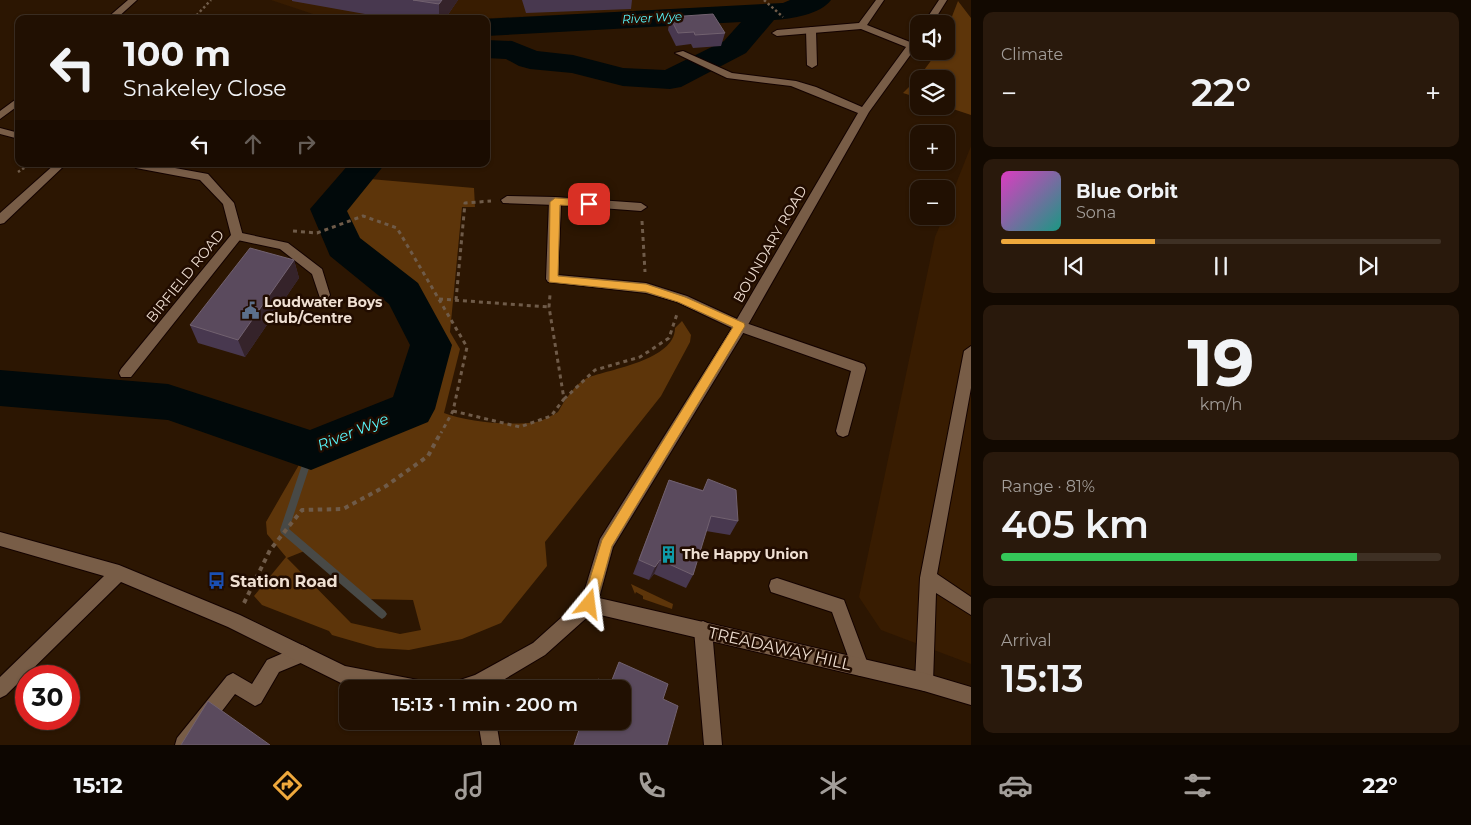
<!DOCTYPE html>
<meta charset="utf-8">
<style>
:root{--surface:#211002;--page:#29190c;--text:#f1f3f6;--muted:#a29d99;--line:#3e3024;--accent:#eea83c}
body{margin:0;font-family:Montserrat,sans-serif;background:var(--page);color:var(--text);height:100vh;display:flex;flex-direction:column;font-size:19px;white-space:nowrap}
*{box-sizing:border-box;margin:0}
p{font-size:16px;color:var(--muted)}
.icon{flex:none;width:28px;height:28px;fill:none;stroke:currentColor;stroke-width:2;stroke-linecap:round;stroke-linejoin:round}
.map{position:relative;flex:1;overflow:hidden}
.drawer{display:flex;flex-direction:column;gap:12px;padding:12px;background:#120901;width:500px}
.drawer>*{flex:none}
.banner{position:absolute;left:15px;top:15px;width:475px;height:152px;border-radius:10px;box-shadow:0 1px 4px #0004,0 0 0 1px var(--line);background:#211002;color:var(--text);overflow:hidden}
.tools{position:absolute;left:910px;top:15px;display:grid;gap:10px}
.tools a{display:grid;place-items:center;width:45px;height:45px;border-radius:10px;background:var(--surface);box-shadow:0 1px 4px #0004,0 0 0 1px var(--line);font-size:25px}
.speed{position:absolute;left:15px;top:665px;display:flex;gap:10px;font-size:25px;font-weight:700;text-align:center}
.speed>*{display:grid;place-content:center;width:65px;height:65px;border-radius:50%;background:var(--surface);box-shadow:0 1px 4px #0004,0 0 0 1px var(--line);line-height:1}
.speed .limit{border:8px solid #d22;background:#fff;color:#111}
.pin{position:absolute;display:grid;place-items:center;width:42px;height:42px;color:#fff;margin:-21px;border-radius:10px;box-shadow:0 2px 8px #0006}
.me{position:absolute;width:55px;margin:-28px;rotate:16deg;stroke-linejoin:round;filter:drop-shadow(0 0 4px #0008)}
.turn{display:flex;align-items:center;gap:18px;height:105px;padding:0 25px;font-size:22px}
.turn .icon{width:65px;height:65px;stroke-width:2.5}
.turn b{display:block;font-size:35px;line-height:42px}
.lanes{display:flex;align-items:center;height:48px;padding:0 25px;background:#0003;justify-content:center;gap:25px;direction:ltr}
.lanes .off{opacity:.35}
.big{font-size:38px;font-weight:600;line-height:1.1}
.drawer .card{flex:1;display:flex;flex-direction:column;justify-content:center;gap:8px;min-width:0;padding:0 18px;border-radius:10px;background:var(--page)}
.drawer .dial{align-items:center;gap:0}
.dial b{font-size:65px;line-height:1}
.song{display:flex;align-items:center;gap:15px}
.cover{width:60px;height:60px;border-radius:8px;background:linear-gradient(135deg,hsl(310 70% 55%),hsl(170 70% 35%))}
.played{height:5px;border-radius:2px;background:linear-gradient(90deg,var(--accent) 35%,var(--line) 35%)}
.keys{display:flex;justify-content:space-around;direction:ltr}
.heat{display:flex;justify-content:space-between;align-items:center;font-size:28px;direction:ltr}
.charge{height:8px;border-radius:4px;background:linear-gradient(90deg,#34c759 81%,var(--line) 0)}
.trip{position:absolute;left:339px;top:680px;width:292px;height:50px;border-radius:10px;background:var(--surface);box-shadow:0 1px 4px #0004,0 0 0 1px var(--line);font-weight:600;line-height:50px;text-align:center}
.dock{display:flex;height:80px;justify-content:space-around;align-items:center;background:#0d0601;color:var(--muted)}
.dock .icon{width:35px;height:35px}
.dock .on{color:var(--accent)}
.dock b{font-size:22px;color:var(--text)}
main{display:flex;flex:1;min-height:0}
.map>svg:first-child{display:block}
.built{fill:#381c01}
.green{fill:#5d350a;fill-rule:evenodd}
.lines{fill:none;stroke-linecap:round;stroke-linejoin:round}
.stream{fill:#484946;fill-rule:evenodd}
.river{fill:#01090a;fill-rule:evenodd}
.service-casing{stroke:#130200;stroke-width:2}
.minor-casing{stroke:#130200;stroke-width:2}
.path-far2{stroke:#6f5b49;stroke-width:2.5;stroke-dasharray:2.5 2.5;stroke-linecap:butt}
.path-far1{stroke:#6f5b49;stroke-width:3;stroke-dasharray:4 4;stroke-linecap:butt}
.path{stroke:#6f5b49;stroke-width:4;stroke-dasharray:4.5 4.5;stroke-linecap:butt}
.service{fill:#785d47;fill-rule:evenodd}
.minor{fill:#785d47;fill-rule:evenodd}
.wall{fill:#48384f}
.shaded-wall{fill:#35232a}
.building{fill:#5a4a5d;stroke:#71616f}
.route{fill:#eea83c;stroke:#9b6d27}
.labels{text-anchor:middle;stroke-width:5;stroke-linejoin:round;paint-order:stroke}
.far-water-label{font-size:12px;font-style:italic;fill:#58f6fa;stroke:#210c00}
.street-label{font-size:14px;fill:#efdfd2;stroke:#210c00}
.poi-label{font-size:14px;font-weight:bold;fill:#efdfd2;stroke:#210c00;text-anchor:start}
.water-label{font-size:15px;font-style:italic;fill:#58f6fa;stroke:#210c00}
.near-poi-label{font-size:16px;font-weight:bold;fill:#efdfd2;stroke:#210c00;text-anchor:start}
.near-street-label{font-size:16px;fill:#efdfd2;stroke:#210c00}
</style>
<main>
<div class="map">
<svg width="971" height="745" viewBox="0 0 971 745">
<rect width="100%" height="100%" fill="#2c1602"/>
<!-- built -->
<path class="built" d="M271 0H792L781 4 472 19H328Z
M971 146V664L881 630 859 597 935 237 944 216H946V209Z"/>
<!-- green -->
<path class="green" d="M958 1 971 18V115L944 106H946V79H919V98L903 93 919 77 938 51H946V32Z
M370 179 474 188 475 207H462L450 332 460 349 444 413C467 422 511 426 536 422 544 420 551 416 558 412 564 401 575 384 587 378 610 369 675 360 675 328L682 321 691 335 690 342 661 396 545 542 547 566 501 623 462 639 409 650 377 648 332 635 329 631 262 605 254 596 286 557 267 534 266 522 300 463 305 461 307 457C330 452 347 442 366 430 381 421 397 412 408 399 434 369 430 327 407 298 384 270 343 255 326 223L345 185ZM307 550 362 599 413 600 421 630 400 634 351 623 287 558Z
M631 584 673 604 672 609 643 599V596L636 592 635 594Z"/>
<g class="lines">
<!-- stream -->
<path class="stream" d="M311 447 314 448 315 450 289 529 385 611 387 614 385 617 382 619 379 617 281 533 280 530 307 450 308 448Z"/>
<!-- river -->
<path class="river" d="M790 0H831C821 14 791 19 774 20L746 53 681 87 670 89 623 86 572 73 530 69 519 66 506 59 486 58V40L512 41 537 51 573 55 623 68 665 70 724 41 741 22 486 36V19H484L783 3Z
M349 164H385L347 211 360 238 418 283 452 345 435 409 428 422 311 470 168 420 0 406V370L168 384 310 430 393 397 410 345 389 304 330 256 310 209Z"/>
<defs>
<path id="service" d="M811 27 816 30 817 65 812 68 807 65 806 30Z
M507 196 555 197 561 201 555 205 503 203 501 200Z
M237 232 288 243 322 269 330 295 328 298H320L312 274 280 249 233 239 231 236Z
M740 321 864 364 866 368 848 435 843 437 838 435 836 431 851 371 735 330 733 326Z
M971 346V388L937 574 971 597V615L936 593 933 682 930 688 924 691 918 688 915 682 920 578 964 351Z
M777 578 844 600 869 667 866 673 860 676 854 673 832 612 771 592 769 586 771 580Z
M703 621 709 624 712 630 722 745H704L694 630 697 624Z
M302 645 308 648 311 654 308 660 279 672 261 703 255 706 235 694 196 745H175L177 738 227 676 233 673 252 684 267 660Z"/>
<path id="minor" d="M128 0H137L116 19H106Z
M876 0H884L867 25 910 42 919 33V43L869 112 745 330 613 547 599 598 924 673 971 687V705L924 691 592 613 545 655 488 689H448L451 683 475 675 533 643 582 599 600 539 732 328 677 302 646 293 548 282 546 279 549 201 555 197 641 203 647 207 641 211 561 205 558 275 646 283 687 296 737 319 858 113 791 86 727 78 675 53 683 51 732 73 796 81 816 87 862 107 906 47 861 29 777 36 772 33 777 30 859 23Z
M939 0H947L932 24H923Z
M19 97V105L0 119V111Z
M0 128 19 133V139L0 134Z
M55 164H66L4 223 0 224V213Z
M131 164H153L208 174 234 203 243 236 131 377H121L119 373 121 369 231 235 223 204 200 180 136 168Z
M0 532 119 565 240 615 345 666 418 680 424 683 427 689H369L343 684 228 627 121 582 6 695 0 698V677L104 576 0 546Z
M478 721H496L500 745H482Z"/>
</defs>
<!-- service casing -->
<use href="#service" class="service-casing"/>
<!-- minor casing -->
<use href="#minor" class="minor-casing"/>
<!-- path-far2 -->
<path class="path-far2" d="M764 0 783 17
M193 19 211 0
M18 172 30 164"/>
<!-- path-far1 -->
<path class="path-far1" d="M642 221 645 272
M293 231 317 233 363 216 397 228 467 347 453 411 441 433
M439 299 549 307
M456 300 465 203 491 201
M564 399 595 370 640 357 669 338 677 314
M453 411 520 427 551 416 564 399 549 307 550 295"/>
<!-- path -->
<path class="path" d="M244 603 270 550 302 510 343 509 386 486 428 456 441 432"/>
<!-- service -->
<use href="#service" class="service"/>
<!-- minor -->
<use href="#minor" class="minor"/>
</g>
<!-- wall -->
<path class="wall" d="M292 0H458L445 19H393L292 1Z
M522 0H632L631 9 526 13Z
M670 17 725 33 721 46 693 48 691 44 676 46 668 30Z
M294 260 299 278 245 357 198 343 190 325Z
M669 480 703 490 738 521 730 535 706 531 693 575 686 588 654 574 649 580 633 574Z"/>
<!-- shaded-wall -->
<path class="shaded-wall" d="M442 0H458L445 19H439V4Z
M294 260 299 278 245 357 238 340Z
M660 560 654 574 649 580 655 567Z"/>
<!-- building -->
<path class="building" d="M413 0H442L439 4Z
M713 14 725 33 695 35 694 32 678 33 670 17Z
M250 248 294 260 238 340 190 325Z
M708 479 736 490 738 521 711 516 693 575 660 560 655 567 639 560 669 480 703 491Z
M619 662 668 684 663 699 678 706 667 745H574L582 721H622V689H594L598 679 610 685Z
M208 701 270 745H181Z"/>
<!-- route -->
<path class="route" d="M555 198 589 200 594 204 589 207 560 205 558 276 646 284 685 297 744 323 745 326 612 546 596 604 594 609 589 611 584 609 582 604 602 540 733 327 678 302 646 292 549 282 550 202Z"/>
<!-- icons -->
<defs>
<symbol id="civic-bare" viewBox="-9 -9 18 18"><path d="M-.6-6.5H3V-4.5H.6V-3L4-1V1h2V6H-6V1h2V-1L-.6-3ZM-1.2 2.5V6h2.4V2.5Z" fill="#5c6f8a" stroke="#210c00" stroke-width="2.5" paint-order="stroke"/></symbol>
<symbol id="building-bare" viewBox="-9 -9 18 18"><path d="M-4-6H4V6H1V3H-1V6H-4ZM-2.5-4.3h1.7v1.8h-1.7ZM.8-4.3h1.7v1.8H.8ZM-2.5-1h1.7V.8h-1.7ZM.8-1h1.7V.8H.8Z" fill="#0f9aa8" stroke="#210c00" stroke-width="2.5" paint-order="stroke"/></symbol>
<symbol id="bus-bare" viewBox="-9 -9 18 18"><path d="M-5-6H5V4H4V6H2V4H-2V6H-4V4H-5ZM-3.5-4V0h7V-4ZM-3.5 1.2v1.5H-2V1.2ZM2 1.2v1.5H3.5V1.2Z" fill="#1a4fb4" stroke="#210c00" stroke-width="2.5" paint-order="stroke"/></symbol>
</defs>
<g fill-rule="evenodd">
<use href="#civic-bare" x="238" y="298" width="25" height="25"/>
<use href="#building-bare" x="656" y="542" width="25" height="25"/>
<use href="#bus-bare" x="204" y="568" width="25" height="25"/>
</g>
<g class="labels">
<!-- far-water labels -->
<g class="far-water-label">
<text transform="translate(652 18) rotate(-3)" y="4">River Wye</text>
</g>
<!-- street labels -->
<g class="street-label">
<text transform="translate(770 244) rotate(-60)" y="5">BOUNDARY ROAD</text>
<text transform="translate(185 276) rotate(-51)" y="5">BIRFIELD ROAD</text>
</g>
<!-- poi labels -->
<g class="poi-label">
<text x="264" y="307">Loudwater Boys<tspan x="264" dy="16">Club/Centre</tspan></text>
<text x="682" y="559">The Happy Union</text>
</g>
<!-- water labels -->
<g class="water-label">
<text transform="translate(353 432) rotate(-22)" y="5">River Wye</text>
</g>
<!-- near-poi labels -->
<g class="near-poi-label">
<text x="230" y="587">Station Road</text>
</g>
<!-- near-street labels -->
<g class="near-street-label">
<text transform="translate(780 648) rotate(13)" y="6">TREADAWAY HILL</text>
</g>
</g>
</svg>
<div class="tools">
<a><svg class="icon" aria-label="sound" viewBox="0 0 24 24"><path d="M4 9h4l5-4v14l-5-4H4zM17 9q2 3 0 6"/></svg></a>
<a><svg class="icon" aria-label="layers" viewBox="0 0 24 24"><path d="M12 4l9 5-9 5-9-5zM3 14l9 5 9-5"/></svg></a>
<a>+</a>
<a>−</a>
</div>
<div class="speed"><div class="limit">30</div></div>
<div class="pin" style="left:589px;top:204px;background:#d93025"><svg class="icon" aria-label="arrive" viewBox="0 0 24 24"><path d="M6 21V4h12l-3 4 3 4H6"/></svg></div>
<svg class="me" style="left:589px;top:604px" viewBox="-20 -20 40 40"><path d="M0-17L14 15 0 8-14 15z" fill="#eea83c" stroke="#fff" stroke-width="4"/></svg>
<div class="trip">15:13 · 1 min · 200 m</div>
<div class="banner">
<div class="turn"><svg class="icon" aria-label="left" viewBox="0 0 24 24"><path d="M17 20v-9H6M10 6l-5 5 5 5"/></svg><div><b>100 m</b>Snakeley Close</div></div>
<div class="lanes"><svg class="icon" aria-label="left" viewBox="0 0 24 24"><path d="M17 20v-9H6M10 6l-5 5 5 5"/></svg><svg class="icon off" aria-label="ahead" viewBox="0 0 24 24"><path d="M12 20V5M6 11l6-6 6 6"/></svg><svg class="icon off" aria-label="right" viewBox="0 0 24 24"><path d="M7 20v-9h11M14 6l5 5-5 5"/></svg></div>
</div>
</div>
<section class="drawer">
<div class="card"><p>Climate</p>
<div class="heat"><a>−</a><b class="big">22°</b><a>+</a></div>
</div>
<div class="card">
<div class="song"><i class="cover"></i><div><b>Blue Orbit</b><p>Sona</p></div></div>
<div class="played"></div>
<div class="keys"><svg class="icon" aria-label="previous" viewBox="0 0 24 24"><path d="M18 5L8 12l10 7zM5 5v14"/></svg><svg class="icon" aria-label="pause" viewBox="0 0 24 24"><path d="M8 5v14M16 5v14"/></svg><svg class="icon" aria-label="next" viewBox="0 0 24 24"><path d="M6 5l10 7-10 7zM19 5v14"/></svg></div>
</div>
<div class="card dial"><b>19</b><p>km/h</p></div>
<div class="card"><p>Range · 81%</p><b class="big">405 km</b><div class="charge"></div></div>
<div class="card"><p>Arrival</p><b class="big">15:13</b></div>
</section>
</main>
<nav class="dock">
<b>15:12</b>
<svg class="icon on" aria-label="directions" viewBox="0 0 24 24"><path d="M12 3l9 9-9 9-9-9zM9 14v-3h6M13 9l2 2-2 2"/></svg>
<svg class="icon" aria-label="music" viewBox="0 0 24 24"><path d="M9 18V5l10-2v13"/><circle cx="6" cy="18" r="3"/><circle cx="16" cy="16" r="3"/></svg>
<svg class="icon" aria-label="phone" viewBox="0 0 24 24"><path d="M5 4h4l2 5-3 2q2 4 5 5l2-3 5 2v4C11 20 4 13 5 4z"/></svg>
<svg class="icon" aria-label="climate" viewBox="0 0 24 24"><path d="M12 3v18M4 7l16 10M4 17L20 7"/></svg>
<svg class="icon" aria-label="car" viewBox="0 0 24 24"><path d="M5 17H2v-5l4-1 3-4h7l3 4 3 1v5h-3M9 17h6M6 11h13"/><circle cx="7" cy="17" r="2"/><circle cx="17" cy="17" r="2"/></svg>
<svg class="icon" aria-label="filters" viewBox="0 0 24 24"><path d="M4 7h16M4 17h16"/><circle cx="9" cy="7" r="2"/><circle cx="15" cy="17" r="2"/></svg>
<b>22°</b>
</nav>
